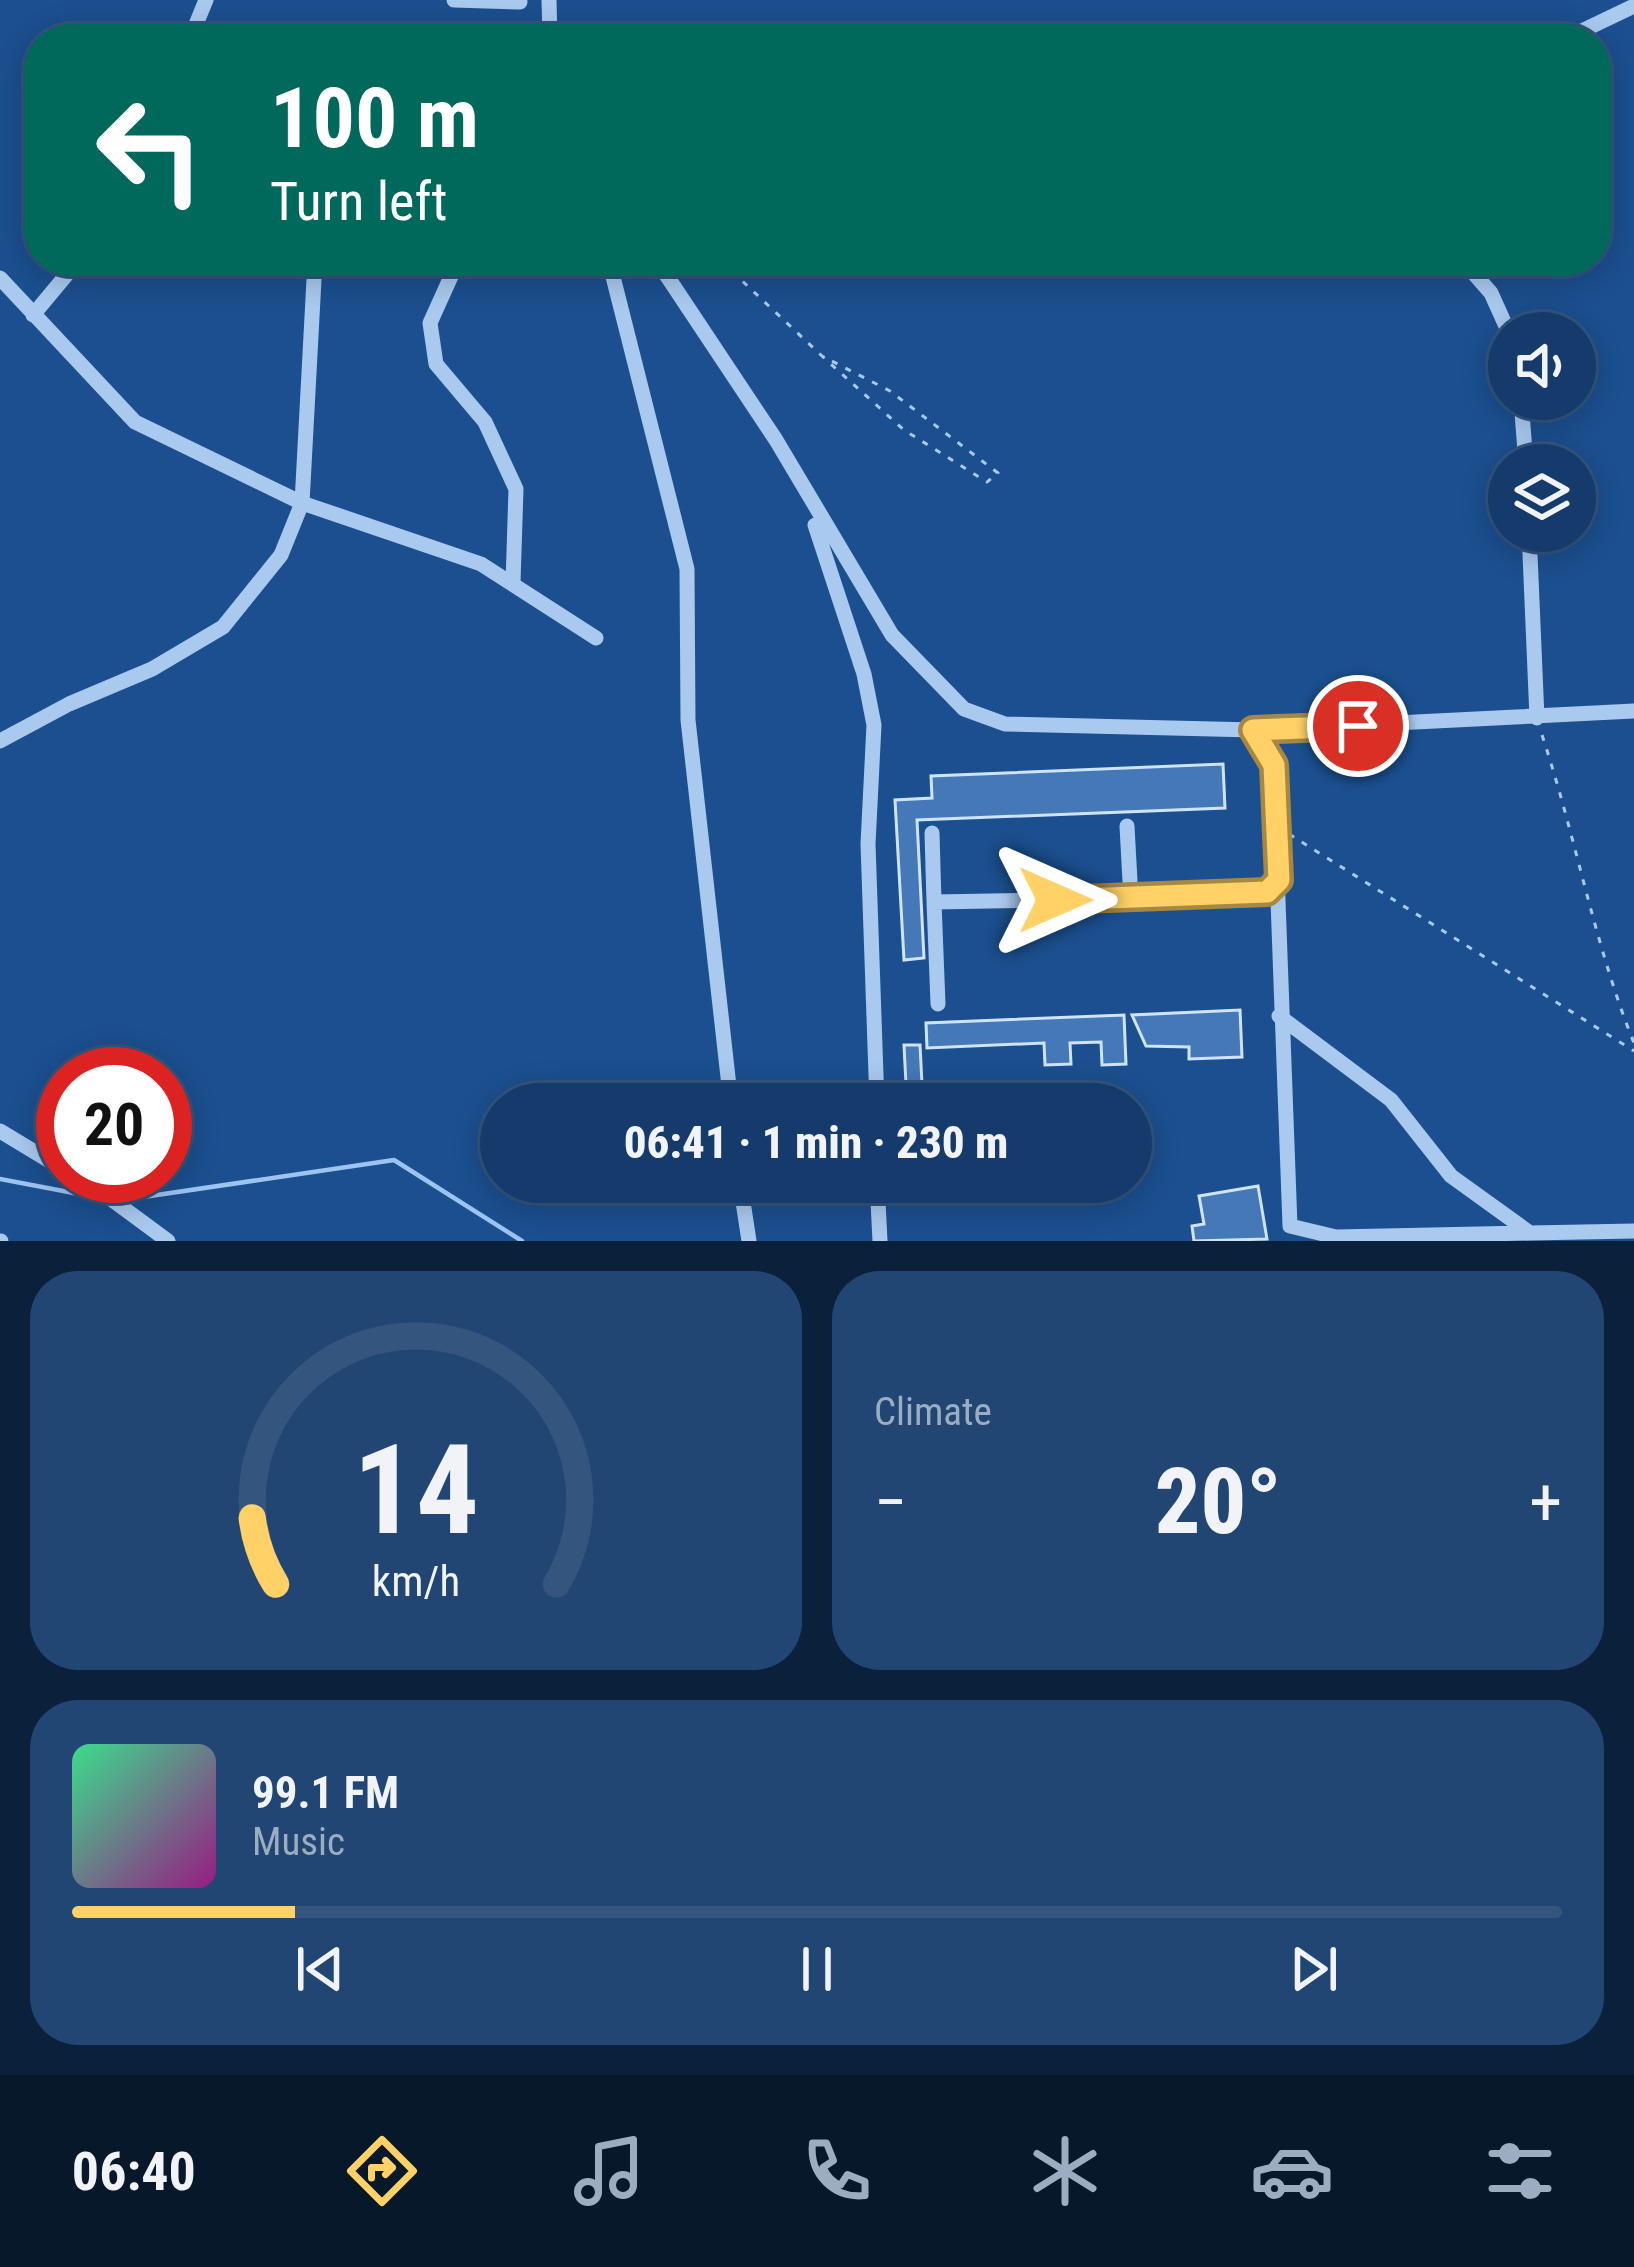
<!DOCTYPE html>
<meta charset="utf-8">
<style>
:root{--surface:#143b6b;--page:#214673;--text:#f1f3f6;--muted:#9dadc1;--line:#33557e;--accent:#ffd166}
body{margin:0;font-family:"Roboto Condensed",sans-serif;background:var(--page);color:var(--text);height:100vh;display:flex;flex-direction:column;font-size:45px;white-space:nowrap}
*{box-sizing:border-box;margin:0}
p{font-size:39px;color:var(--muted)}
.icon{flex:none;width:66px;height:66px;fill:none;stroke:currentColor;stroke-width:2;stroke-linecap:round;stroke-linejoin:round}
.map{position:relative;height:1241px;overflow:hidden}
.panel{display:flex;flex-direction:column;gap:30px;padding:30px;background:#0b203b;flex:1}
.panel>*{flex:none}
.hud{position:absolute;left:24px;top:24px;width:1587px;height:252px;border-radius:48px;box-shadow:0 6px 30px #0003,0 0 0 3px var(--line);background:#00695c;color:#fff;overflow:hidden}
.controls{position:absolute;left:1488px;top:312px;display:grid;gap:24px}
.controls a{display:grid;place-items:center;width:108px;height:108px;border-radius:50%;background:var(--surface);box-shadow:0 6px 30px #0003,0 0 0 3px var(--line);font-size:60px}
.speed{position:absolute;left:36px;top:1047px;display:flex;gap:24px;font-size:60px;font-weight:700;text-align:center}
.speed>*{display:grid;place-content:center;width:156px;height:156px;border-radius:50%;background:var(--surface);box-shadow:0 6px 30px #0003,0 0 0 3px var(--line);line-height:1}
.speed .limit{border:18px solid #d22;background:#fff;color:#111}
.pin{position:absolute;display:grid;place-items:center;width:102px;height:102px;color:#fff;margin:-51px;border:6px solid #fff;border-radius:50%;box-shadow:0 3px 12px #0007}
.me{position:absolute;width:132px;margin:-66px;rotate:90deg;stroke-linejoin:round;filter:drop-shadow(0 0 9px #0008)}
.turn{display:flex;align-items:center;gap:42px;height:252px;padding:0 48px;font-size:54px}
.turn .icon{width:156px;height:156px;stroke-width:2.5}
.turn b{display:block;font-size:84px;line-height:102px}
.big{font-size:90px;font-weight:800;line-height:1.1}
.panel .card{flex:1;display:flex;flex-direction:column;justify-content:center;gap:18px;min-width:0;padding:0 42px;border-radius:48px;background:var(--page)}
.panel .dial{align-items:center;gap:0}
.dial svg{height:312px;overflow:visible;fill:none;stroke:var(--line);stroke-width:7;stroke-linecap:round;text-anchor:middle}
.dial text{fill:var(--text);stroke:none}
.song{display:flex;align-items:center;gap:36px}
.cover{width:144px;height:144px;border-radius:18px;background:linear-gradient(135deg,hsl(150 70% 55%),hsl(310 70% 35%))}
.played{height:12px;border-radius:6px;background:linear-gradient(90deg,var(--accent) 15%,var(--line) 15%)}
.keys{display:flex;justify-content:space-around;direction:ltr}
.heat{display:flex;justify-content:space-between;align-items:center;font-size:66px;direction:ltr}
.panel .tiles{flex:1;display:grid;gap:30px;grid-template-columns:1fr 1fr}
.card:last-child{grid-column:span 2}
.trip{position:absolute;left:480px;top:1083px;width:672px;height:120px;border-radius:60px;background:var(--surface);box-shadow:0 6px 30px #0003,0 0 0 3px var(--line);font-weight:800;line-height:120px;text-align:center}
.dock{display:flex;height:192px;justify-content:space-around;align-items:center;background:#08182b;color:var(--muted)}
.dock .icon{width:84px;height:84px}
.dock .active{color:var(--accent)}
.dock b{font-size:54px;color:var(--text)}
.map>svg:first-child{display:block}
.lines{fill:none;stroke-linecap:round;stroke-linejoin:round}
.stream{stroke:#9cc4f0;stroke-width:4.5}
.building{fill:#4478b7;stroke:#cfe3fa;stroke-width:3}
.path{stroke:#a9c9ee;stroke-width:3;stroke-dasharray:6 9;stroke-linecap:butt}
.minor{stroke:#a9c9ee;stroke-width:15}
.route-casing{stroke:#a68842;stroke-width:30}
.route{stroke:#ffd166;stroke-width:21}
</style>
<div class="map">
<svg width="1634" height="1241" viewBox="0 0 1634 1241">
<rect width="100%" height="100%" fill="#1b4f8f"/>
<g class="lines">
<!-- stream -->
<path class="stream" d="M0 1179 100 1198
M123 1200 394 1160 522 1241"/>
</g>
<!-- building -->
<path class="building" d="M1223 764 1225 808 917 820 924 958 904 960 895 800 932 798 931 776Z
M1240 1010 1242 1057 1189 1059V1047L1146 1046 1132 1015Z
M1124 1015 1126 1064 1102 1065 1101 1042 1070 1043 1071 1064 1045 1065 1044 1043 927 1048 926 1023Z
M904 1045H920L923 1104H907Z
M1258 1186 1267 1239 1194 1241 1192 1226 1204 1224 1199 1196Z"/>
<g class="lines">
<!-- path -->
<path class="path" d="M721 261 822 356 890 391 998 473 987 482 904 430 822 356
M1542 735C1576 837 1594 944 1634 1043
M1289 834 1634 1051"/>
<!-- minor -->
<path class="minor" d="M454 0 520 2
M549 0 550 39
M190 39 206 0
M1565 39 1634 6
M458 261 430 323 436 364 485 422 516 489 513 583
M609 261 687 569 688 720 731 1104
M657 261 776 440 892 635 964 709 1005 724 1254 730 1634 711
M1463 261 1491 293 1509 333
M0 278 135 422 302 503 481 564 596 638
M33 315 78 261
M1521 399 1526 465
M815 525 864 674 874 725 868 844 877 1104
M1529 531 1537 718
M1254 730 1273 765 1290 1226 1336 1237 1530 1233
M0 741 69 704 152 669 223 627 281 555 302 503 315 261
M1127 826 1131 900
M932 833 934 902 1252 896 1279 880
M934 902 938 1004
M1279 1016 1391 1100 1451 1176 1530 1233 1634 1231
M0 1131 63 1169
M80 1176 168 1241
M740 1182 749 1241
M877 1182 880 1241
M0 1241H1"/>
</g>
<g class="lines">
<defs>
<path id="route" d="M1055 900 1267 892 1279 880 1274 765 1253 730 1358 726"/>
</defs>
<!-- route casing -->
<use href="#route" class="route-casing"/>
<!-- route -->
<use href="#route" class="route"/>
</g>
</svg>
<div class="controls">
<a><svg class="icon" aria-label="sound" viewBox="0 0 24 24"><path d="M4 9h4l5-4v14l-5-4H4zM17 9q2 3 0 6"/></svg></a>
<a><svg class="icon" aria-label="layers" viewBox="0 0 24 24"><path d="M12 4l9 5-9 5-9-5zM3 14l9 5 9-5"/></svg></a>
</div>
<div class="speed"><div class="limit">20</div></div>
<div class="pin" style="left:1358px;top:726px;background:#d93025"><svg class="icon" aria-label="arrive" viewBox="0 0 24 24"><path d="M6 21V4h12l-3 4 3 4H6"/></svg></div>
<svg class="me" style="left:1055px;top:900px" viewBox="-20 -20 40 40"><path d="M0-17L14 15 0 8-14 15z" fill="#ffd166" stroke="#fff" stroke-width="4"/></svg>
<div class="trip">06:41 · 1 min · 230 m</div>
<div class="hud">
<div class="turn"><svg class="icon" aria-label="left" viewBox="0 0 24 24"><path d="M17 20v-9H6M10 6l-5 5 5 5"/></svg><div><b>100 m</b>Turn left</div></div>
</div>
</div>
<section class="panel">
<div class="tiles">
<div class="card dial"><svg viewBox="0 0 100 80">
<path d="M14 69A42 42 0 1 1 86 69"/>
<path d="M14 69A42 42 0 0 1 8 52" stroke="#ffd166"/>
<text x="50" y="56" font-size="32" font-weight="700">14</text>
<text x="50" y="72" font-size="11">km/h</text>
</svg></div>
<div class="card"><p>Climate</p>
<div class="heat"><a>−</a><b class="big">20°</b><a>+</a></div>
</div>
<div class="card">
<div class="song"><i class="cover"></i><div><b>99.1 FM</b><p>Music</p></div></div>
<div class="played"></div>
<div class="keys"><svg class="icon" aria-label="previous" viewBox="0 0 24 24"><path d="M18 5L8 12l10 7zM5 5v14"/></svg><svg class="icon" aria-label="pause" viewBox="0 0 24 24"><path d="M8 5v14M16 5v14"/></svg><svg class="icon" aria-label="next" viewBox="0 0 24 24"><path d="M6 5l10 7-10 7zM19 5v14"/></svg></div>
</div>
</div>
</section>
<nav class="dock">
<b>06:40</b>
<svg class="icon active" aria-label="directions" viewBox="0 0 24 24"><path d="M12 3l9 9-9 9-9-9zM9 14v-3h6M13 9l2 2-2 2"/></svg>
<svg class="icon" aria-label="music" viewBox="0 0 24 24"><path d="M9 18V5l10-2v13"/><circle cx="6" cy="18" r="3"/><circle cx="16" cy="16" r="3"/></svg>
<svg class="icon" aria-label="phone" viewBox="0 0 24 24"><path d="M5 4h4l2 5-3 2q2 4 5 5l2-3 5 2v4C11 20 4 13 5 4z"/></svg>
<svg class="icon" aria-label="climate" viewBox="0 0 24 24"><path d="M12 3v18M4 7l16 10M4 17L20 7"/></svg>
<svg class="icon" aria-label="car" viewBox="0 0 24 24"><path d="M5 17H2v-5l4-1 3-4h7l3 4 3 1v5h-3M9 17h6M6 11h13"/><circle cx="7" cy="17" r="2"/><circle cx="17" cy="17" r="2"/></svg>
<svg class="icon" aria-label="filters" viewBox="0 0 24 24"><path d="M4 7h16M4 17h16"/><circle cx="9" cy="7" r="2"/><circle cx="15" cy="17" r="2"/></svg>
</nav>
